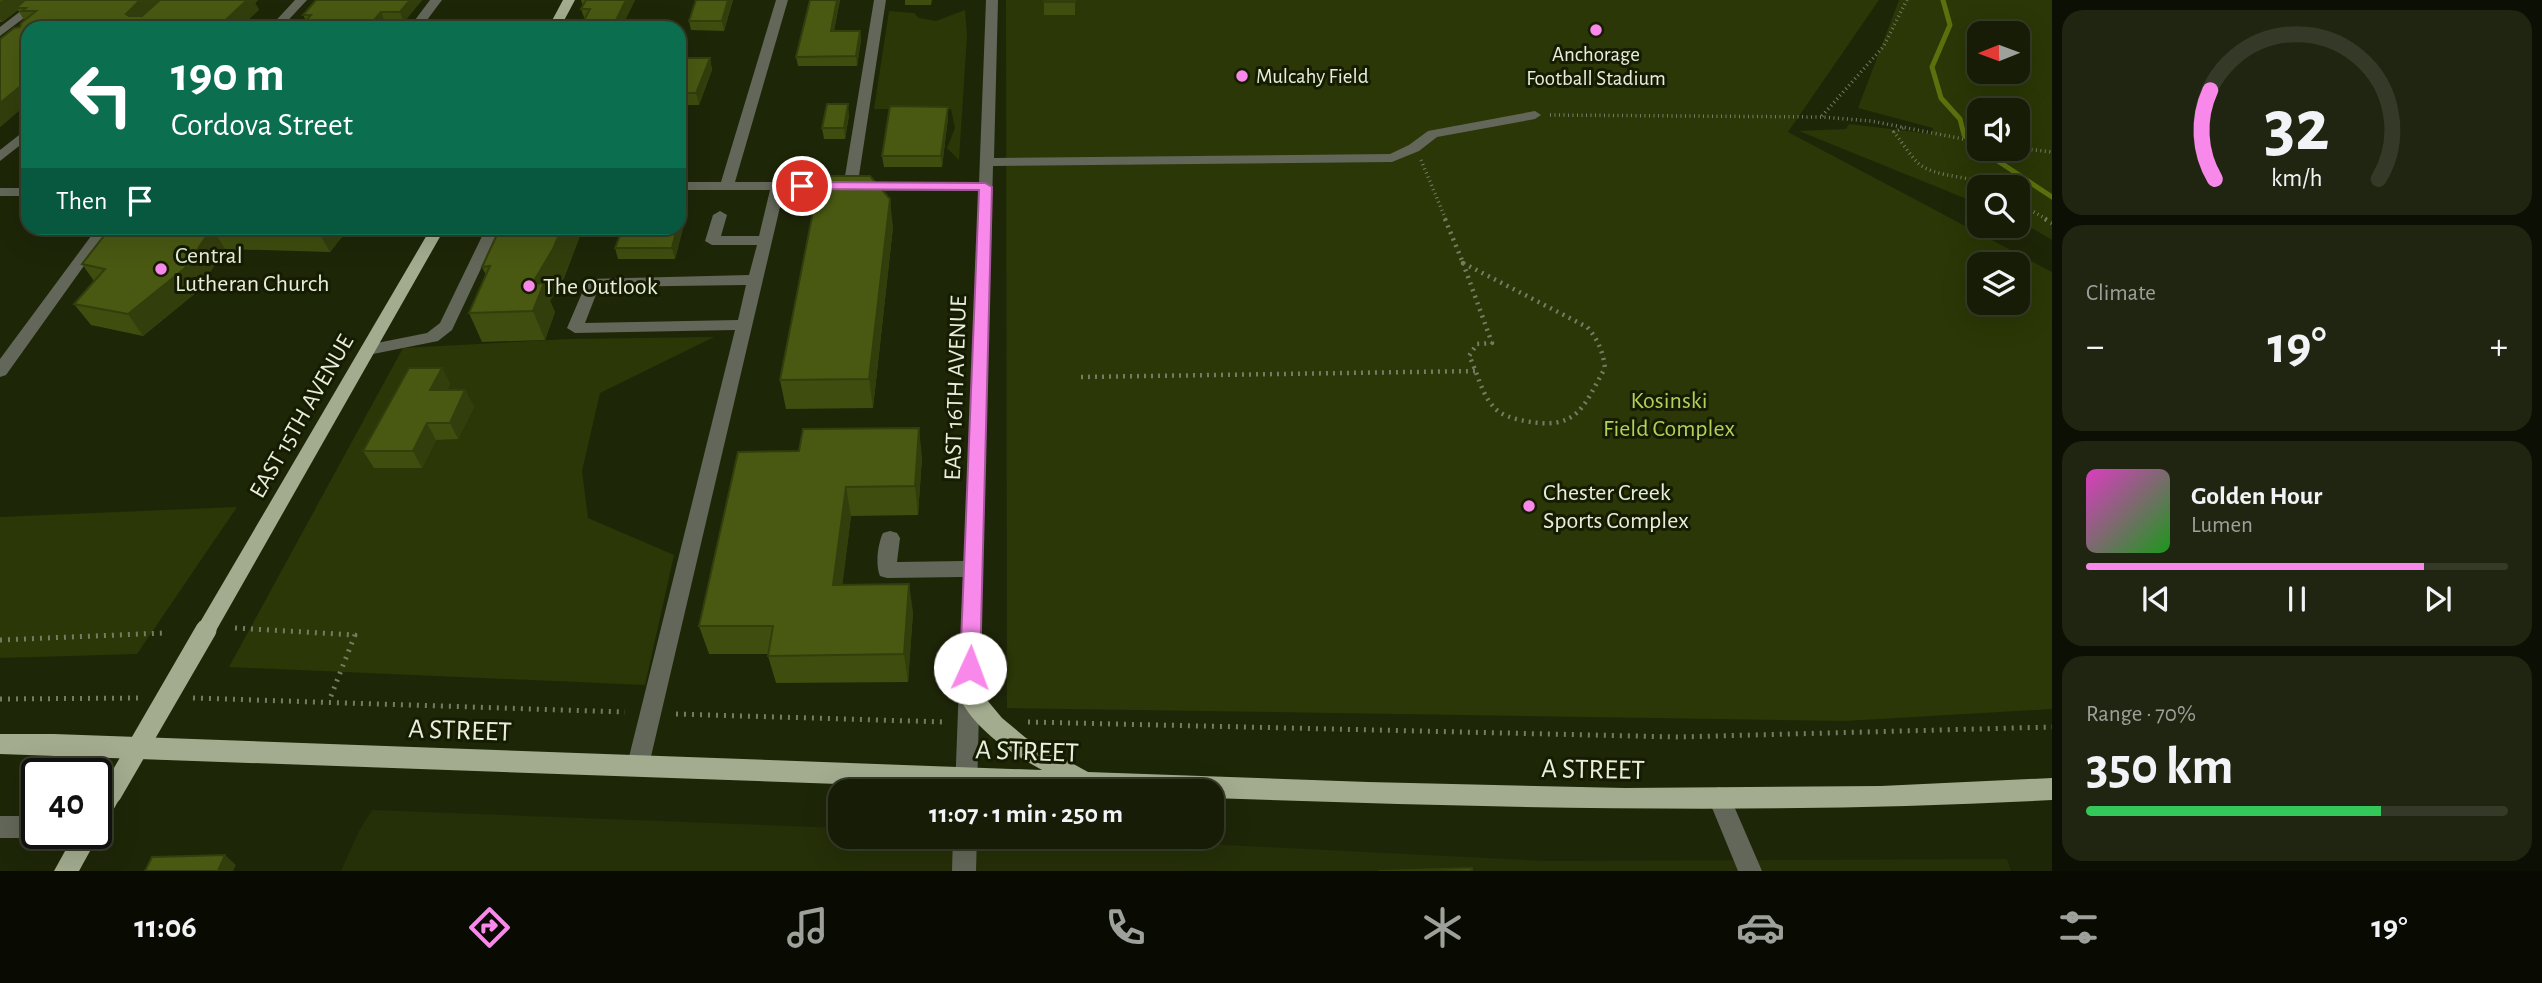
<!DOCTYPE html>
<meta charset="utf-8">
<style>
:root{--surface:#161c06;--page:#1f2510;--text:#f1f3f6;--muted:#9ea19b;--line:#353a28;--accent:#f888ea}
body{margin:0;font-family:"Alegreya Sans",sans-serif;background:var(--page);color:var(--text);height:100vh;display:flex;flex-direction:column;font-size:26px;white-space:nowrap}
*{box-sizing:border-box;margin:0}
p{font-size:23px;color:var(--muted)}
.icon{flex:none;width:38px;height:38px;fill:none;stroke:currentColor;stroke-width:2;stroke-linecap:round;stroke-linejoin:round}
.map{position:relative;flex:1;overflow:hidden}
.panel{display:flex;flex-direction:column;gap:10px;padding:10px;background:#0c0f03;width:490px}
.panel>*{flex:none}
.hud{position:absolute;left:21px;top:21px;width:665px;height:214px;border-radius:21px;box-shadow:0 7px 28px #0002,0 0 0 2px var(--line);background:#0b6e4f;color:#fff;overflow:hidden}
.needle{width:46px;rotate:269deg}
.controls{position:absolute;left:1967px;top:21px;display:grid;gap:14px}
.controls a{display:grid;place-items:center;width:63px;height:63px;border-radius:14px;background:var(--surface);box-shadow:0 7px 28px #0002,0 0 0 2px var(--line);font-size:35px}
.speed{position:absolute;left:21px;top:758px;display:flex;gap:14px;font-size:35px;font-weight:700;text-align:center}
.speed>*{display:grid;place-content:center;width:91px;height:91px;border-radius:50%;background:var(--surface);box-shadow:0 7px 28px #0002,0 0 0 2px var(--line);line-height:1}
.speed .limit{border:4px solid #111;border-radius:10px;background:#fff;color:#111}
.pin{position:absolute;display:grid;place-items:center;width:60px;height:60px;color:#fff;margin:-30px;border:4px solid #fff;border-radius:50%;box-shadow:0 2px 7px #0007}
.me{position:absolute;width:77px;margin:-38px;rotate:2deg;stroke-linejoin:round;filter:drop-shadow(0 0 5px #0008)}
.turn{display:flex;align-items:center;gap:24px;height:147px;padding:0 35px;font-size:32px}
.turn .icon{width:91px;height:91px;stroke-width:2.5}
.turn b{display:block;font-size:49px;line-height:60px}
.then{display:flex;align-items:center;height:66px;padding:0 35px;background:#0003;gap:14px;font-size:26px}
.big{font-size:52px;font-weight:700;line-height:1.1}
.panel .card{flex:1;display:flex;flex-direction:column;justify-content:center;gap:10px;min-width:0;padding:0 24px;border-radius:21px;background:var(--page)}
.panel .dial{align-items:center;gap:0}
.dial svg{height:182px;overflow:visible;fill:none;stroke:var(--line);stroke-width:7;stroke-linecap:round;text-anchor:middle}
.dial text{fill:var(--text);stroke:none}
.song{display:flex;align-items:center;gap:21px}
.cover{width:84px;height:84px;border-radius:10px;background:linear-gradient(135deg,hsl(310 70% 55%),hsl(120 70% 35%))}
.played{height:7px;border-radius:4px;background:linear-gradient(90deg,var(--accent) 80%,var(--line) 80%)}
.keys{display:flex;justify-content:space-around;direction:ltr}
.heat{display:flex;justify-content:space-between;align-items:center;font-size:38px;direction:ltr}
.charge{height:10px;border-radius:5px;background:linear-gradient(90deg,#34c759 70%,var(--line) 0)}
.trip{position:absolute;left:828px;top:779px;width:396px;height:70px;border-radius:21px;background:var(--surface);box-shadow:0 7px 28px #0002,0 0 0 2px var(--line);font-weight:700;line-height:70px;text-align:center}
.dock{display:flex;height:112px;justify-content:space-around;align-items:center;background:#090b02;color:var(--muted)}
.dock .icon{width:49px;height:49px}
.dock .active{color:var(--accent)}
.dock b{font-size:32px;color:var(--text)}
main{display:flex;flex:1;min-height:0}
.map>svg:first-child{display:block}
.built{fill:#252f08}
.green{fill:#2b3706;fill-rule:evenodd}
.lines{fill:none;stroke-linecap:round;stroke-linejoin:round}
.stream{stroke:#5c710e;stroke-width:5}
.path-far2{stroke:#757c63;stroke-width:3.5;stroke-dasharray:1 3.5;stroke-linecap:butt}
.path-far1{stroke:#757c63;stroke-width:4.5;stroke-dasharray:2 5;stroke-linecap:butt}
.path{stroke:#757c63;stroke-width:5;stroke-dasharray:2 6;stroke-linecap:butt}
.minor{fill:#626759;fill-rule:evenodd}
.major{fill:#a3ac8f;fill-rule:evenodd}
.major-bridge{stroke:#a3ac8f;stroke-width:21}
.wall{fill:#3f4d0f}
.shaded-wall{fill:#333e0d}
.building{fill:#495912;stroke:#333e0d;stroke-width:2}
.route{fill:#f888ea;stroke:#a15898;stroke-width:2}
.poi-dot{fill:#f888ea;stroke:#151c01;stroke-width:2.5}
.labels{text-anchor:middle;stroke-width:6;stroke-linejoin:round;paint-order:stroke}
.far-poi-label{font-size:21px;fill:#e8eedc;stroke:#151c01}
.poi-label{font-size:24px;fill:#e8eedc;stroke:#151c01;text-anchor:start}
.street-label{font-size:24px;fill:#e8eedc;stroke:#151c01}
.park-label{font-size:24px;fill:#b2d15a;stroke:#151c01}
.near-street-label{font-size:28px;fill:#e8eedc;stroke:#151c01}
</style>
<main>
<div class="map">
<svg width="2052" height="871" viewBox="0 0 2052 871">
<rect width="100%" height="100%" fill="#1e2608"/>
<!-- built -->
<path class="built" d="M372 810 840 828V836L1067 837 1545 861 2007 859 2011 871H341L359 831Z"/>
<!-- green -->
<path class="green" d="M1006 0H1879L1788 132 2052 272V709L1845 721 1007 708ZM1979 264H2018V303H1979Z
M1899 0H2052V240L2018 220V187H1979V204L1799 131 1846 129 1849 124 1932 134 1933 128 1858 108ZM1979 33H2018V72H1979ZM1979 110H2018V149H1979Z
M965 10 967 35 959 160 947 148 955 128 951 109H874L889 11 914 13 919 18 936 21Z
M714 337 600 393 582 471 588 518 674 555 645 685 229 667 403 348 569 339Z
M237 507 137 654 0 658V517Z"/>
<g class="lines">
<!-- stream -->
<path class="stream" d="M1943 0 1950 25 1932 67 1941 98 1960 119 1964 135 1979 149
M1980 149 2052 197"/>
<!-- path-far2 -->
<path class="path-far2" d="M1550 115 1822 117 1871 121 1979 142
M1822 116 1883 47 1907 0
M1903 128 1894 132C1902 142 1909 154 1918 163 1934 178 1975 176 1998 187
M2018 148 2052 152
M1421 160 1446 220
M2018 203 2048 220"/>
<!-- path-far1 -->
<path class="path-far1" d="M1445 219 1463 263
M2045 219 2052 223
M1463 263 1587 327C1598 339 1603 352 1605 368 1583 407 1578 431 1525 421 1514 419 1499 415 1492 405 1481 392 1477 371 1469 356L1477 344 1492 343Z
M1081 377 1477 371"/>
<!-- path -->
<path class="path" d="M235 628 355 635 329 701
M0 640 164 633
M193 698 625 712
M0 699 143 698
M676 714 946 722
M1028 722 1678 737 2052 727"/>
<!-- minor -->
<path class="minor" d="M35 0H48L0 36V27Z
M295 0H307L281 28H269Z
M430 0H442L421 28H409Z
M776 0H788L735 182H844L874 0H886L858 182 979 183 986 0H998L994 158 1390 154 1409 145 1428 131 1535 111 1541 115 1535 119 1437 137 1419 151 1392 162 993 166 977 791H955L963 577 887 578 880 576C875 565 878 543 883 533L890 531 897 533 900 538 897 562 964 561 979 191 784 190 649 765 646 772 638 775 630 772 627 765 735 330 575 333 567 328 588 279 749 275 757 245H712L705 241 713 215 720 211 727 215 721 236H759L770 190H679V182H721ZM746 285 738 320 585 323 599 287Z
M28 128V139L0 161V150Z
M0 188H28V196H0Z
M97 228H111L6 375 0 377V359Z
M486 228H500L452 330 438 341 368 355 362 354 360 350 362 346 427 333 440 323Z
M1719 787 1727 790 1762 871H1738L1708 798 1711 790Z
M0 816H37V833H46L37 838H0Z
M953 836H977L976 871H952Z"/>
<!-- major -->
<path class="major" d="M563 0H575L560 28H548Z
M431 228H445L213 636 206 639 199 636 196 630 199 624Z
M969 686 977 688 1002 718 1026 738 1088 772 1368 782 1625 788 1881 786 2052 778V800C1772 815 1491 808 1211 798V791H1033L0 754V734H54L1042 770C1010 753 974 729 958 695L961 688Z
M111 783 119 786 122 794 104 827 98 829 100 833 79 871H54L75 833H96C96 815 91 791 111 783Z"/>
<!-- major-bridge -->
<path class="major-bridge" d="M111 794 206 630"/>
</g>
<!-- wall -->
<path class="wall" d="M0 0H258L255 3 259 10 28 28V103L0 127V39L20 27 24 20 18 10 2 22H0Z
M316 0H422L404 22H385L380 28H300L306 21 303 15Z
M581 0H635L623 24H629L631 28H580L585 20 581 9 583 6Z
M733 0 724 31 691 30 689 21Z
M810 0H840L834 31H860L861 40 857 66H798L796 57Z
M905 0H932L931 5H905Z
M1044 0H1075V15H1044Z
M679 58H710L712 70 699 105H679Z
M849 115 845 139H824L822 128Z
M948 118 942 167H884L882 156Z
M684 202 687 213 675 259H618L615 248Z
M893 227 873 408 786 409 780 380Z
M110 228H349L330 252 225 249 198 291 143 336 91 325 74 304 94 281 82 264Z
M500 228H583L564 278 550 301 555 312 545 340 482 342 469 313 486 275 482 267Z
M442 368 450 384 447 390H465L474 407 458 439 436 440 422 468H374L363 451Z
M799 451 922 457 918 515 851 516 842 585 913 612 908 682 776 683 768 656V654H709L699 626Z"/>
<!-- shaded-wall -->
<path class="shaded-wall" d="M3 0H31L16 8 18 10 2 22 0 19V2Z
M140 0H163L134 28 126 14Z
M244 0H258L255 3 259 10 240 28H217Z
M410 0H422L404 22 400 12Z
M626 0H635L621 28 614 24Z
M728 0H733L724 31 722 21Z
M837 0H840L832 41 831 31Z
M381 12 385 22 380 28H367Z
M860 31 861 40 857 66 856 56Z
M710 58 712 70 699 105 696 93Z
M28 80V103L0 127V103Z
M848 104 849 115 845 139 844 128Z
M948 107V118L942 167 941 156Z
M890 199 893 227 873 408 869 379Z
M684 202 687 213 675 259 672 248 677 228H679V222Z
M212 228 225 249 198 291 143 336 128 314Z
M321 228H349L330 252 318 231Z
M562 228H583L564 278 550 301 555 312 545 340 533 311 532 284Z
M442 368 450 384 439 407 430 390Z
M465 390 474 407 458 439 450 423Z
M427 423 436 440 422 468 413 451Z
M919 428 922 457 918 515 915 486Z
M846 487 851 516 839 613 833 585Z
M909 584 913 612 908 682 904 654Z
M225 855 236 865 233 871H218Z"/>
<!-- building -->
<path class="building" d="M25 0H140L126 14 129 16H142L160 0H247L217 28H28V80L0 103V39L14 28 20 27 21 23 36 11H22L26 8H16Z
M316 0H410L400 12H381L367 28H300L311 15H303Z
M586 0H626L614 24H629L628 28H580L590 9H581Z
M696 0H728L722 21H689Z
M810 0H837L831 31H860L856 56 796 57Z
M1044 0H1075V2H1044Z
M679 58H710L696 93H679Z
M827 104H848L844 128H822Z
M890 106 948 107 941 156H882Z
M820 176H870L890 199 869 379 780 380Z
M679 202H684L679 222Z
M110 228H321L318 231 212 228 184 269 128 314 74 304 105 269 82 264Z
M500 228H562L553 249 532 284 544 283 533 311 469 313 490 266 482 267Z
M623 228H677L672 248H615Z
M409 368H442L430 390H465L450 423H427L413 451H363Z
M919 428 915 486 846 487 833 585 909 584 904 654 768 656 773 626H699L738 452 799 451 803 429Z
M225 855 218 871H145L152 857Z
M1472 868V871H1378Z"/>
<!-- route -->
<path class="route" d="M802 182 985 183 992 187 980 668 977 674 970 676 963 674 960 668 979 190 797 189V183Z"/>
<!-- markers -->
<g class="poi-dot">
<circle cx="1596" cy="30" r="7"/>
<circle cx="1242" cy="76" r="7"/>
<circle cx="161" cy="269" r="7"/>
<circle cx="529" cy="286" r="7"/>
<circle cx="1529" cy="506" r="7"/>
</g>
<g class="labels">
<!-- far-poi labels -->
<g class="far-poi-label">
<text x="1596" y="61">Anchorage<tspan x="1596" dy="24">Football Stadium</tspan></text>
<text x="1256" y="83" text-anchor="start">Mulcahy Field</text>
</g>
<!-- poi labels -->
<g class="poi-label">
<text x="175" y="263">Central<tspan x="175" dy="28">Lutheran Church</tspan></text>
<text x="543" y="294">The Outlook</text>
<text x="1543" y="500">Chester Creek<tspan x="1543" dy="28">Sports Complex</tspan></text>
</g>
<!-- street labels -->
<g class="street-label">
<text transform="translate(955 388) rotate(-88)" y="8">EAST 16TH AVENUE</text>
<text transform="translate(301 416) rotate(-60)" y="8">EAST 15TH AVENUE</text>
</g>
<!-- park labels -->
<g class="park-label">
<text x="1669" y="408">Kosinski<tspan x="1669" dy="28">Field Complex</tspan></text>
</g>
<!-- near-street labels -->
<g class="near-street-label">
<text transform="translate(460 729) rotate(2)" y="10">A STREET</text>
<text transform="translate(1027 750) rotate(2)" y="10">A STREET</text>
<text transform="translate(1593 768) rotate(1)" y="10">A STREET</text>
</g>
</g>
</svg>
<div class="controls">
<a><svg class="needle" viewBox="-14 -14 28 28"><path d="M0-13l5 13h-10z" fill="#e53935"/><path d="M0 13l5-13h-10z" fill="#9ea19b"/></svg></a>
<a><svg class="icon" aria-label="sound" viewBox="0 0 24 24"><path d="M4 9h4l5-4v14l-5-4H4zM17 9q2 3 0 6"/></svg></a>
<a><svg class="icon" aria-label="search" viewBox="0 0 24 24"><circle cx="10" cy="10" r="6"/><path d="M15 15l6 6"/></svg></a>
<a><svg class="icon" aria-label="layers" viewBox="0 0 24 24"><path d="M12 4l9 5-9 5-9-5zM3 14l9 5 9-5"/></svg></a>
</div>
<div class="speed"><div class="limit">40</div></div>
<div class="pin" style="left:802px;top:186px;background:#d93025"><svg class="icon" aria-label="arrive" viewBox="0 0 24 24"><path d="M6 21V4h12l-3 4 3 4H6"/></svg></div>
<svg class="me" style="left:970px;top:668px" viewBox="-20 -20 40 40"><circle r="19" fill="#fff"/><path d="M0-13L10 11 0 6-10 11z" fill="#f888ea"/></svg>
<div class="trip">11:07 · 1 min · 250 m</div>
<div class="hud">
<div class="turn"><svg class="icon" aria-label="left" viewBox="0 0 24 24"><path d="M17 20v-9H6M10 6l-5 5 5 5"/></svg><div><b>190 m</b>Cordova Street</div></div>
<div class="then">Then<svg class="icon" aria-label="arrive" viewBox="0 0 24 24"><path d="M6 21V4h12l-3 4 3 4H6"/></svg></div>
</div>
</div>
<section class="panel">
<div class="card dial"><svg viewBox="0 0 100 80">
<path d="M14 69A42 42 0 1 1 86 69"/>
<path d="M14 69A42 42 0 0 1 12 30" stroke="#f888ea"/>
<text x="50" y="56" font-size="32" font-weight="700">32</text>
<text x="50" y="72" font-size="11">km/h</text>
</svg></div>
<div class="card"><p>Climate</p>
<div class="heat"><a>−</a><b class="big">19°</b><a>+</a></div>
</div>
<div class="card">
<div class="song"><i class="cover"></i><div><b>Golden Hour</b><p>Lumen</p></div></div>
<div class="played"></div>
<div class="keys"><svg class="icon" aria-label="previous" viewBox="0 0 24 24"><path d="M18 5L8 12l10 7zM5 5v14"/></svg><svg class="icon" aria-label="pause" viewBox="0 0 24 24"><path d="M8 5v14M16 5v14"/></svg><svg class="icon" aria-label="next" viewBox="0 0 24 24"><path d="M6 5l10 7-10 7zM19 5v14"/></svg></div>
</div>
<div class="card"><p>Range · 70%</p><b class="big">350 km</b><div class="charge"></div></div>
</section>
</main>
<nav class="dock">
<b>11:06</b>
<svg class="icon active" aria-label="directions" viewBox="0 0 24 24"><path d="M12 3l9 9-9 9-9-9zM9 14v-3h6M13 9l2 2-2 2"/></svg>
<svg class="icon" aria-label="music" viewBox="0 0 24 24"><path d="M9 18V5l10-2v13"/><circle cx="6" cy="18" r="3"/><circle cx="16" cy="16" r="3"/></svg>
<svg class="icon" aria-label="phone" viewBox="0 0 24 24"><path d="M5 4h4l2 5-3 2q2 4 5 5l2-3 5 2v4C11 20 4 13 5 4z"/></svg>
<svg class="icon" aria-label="climate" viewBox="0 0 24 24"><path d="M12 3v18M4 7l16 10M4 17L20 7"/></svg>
<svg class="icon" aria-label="car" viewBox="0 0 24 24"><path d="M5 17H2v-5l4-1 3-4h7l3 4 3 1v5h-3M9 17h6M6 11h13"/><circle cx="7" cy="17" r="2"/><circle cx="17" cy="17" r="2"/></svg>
<svg class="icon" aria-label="filters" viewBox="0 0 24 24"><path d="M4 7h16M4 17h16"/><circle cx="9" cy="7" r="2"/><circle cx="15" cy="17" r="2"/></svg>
<b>19°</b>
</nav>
